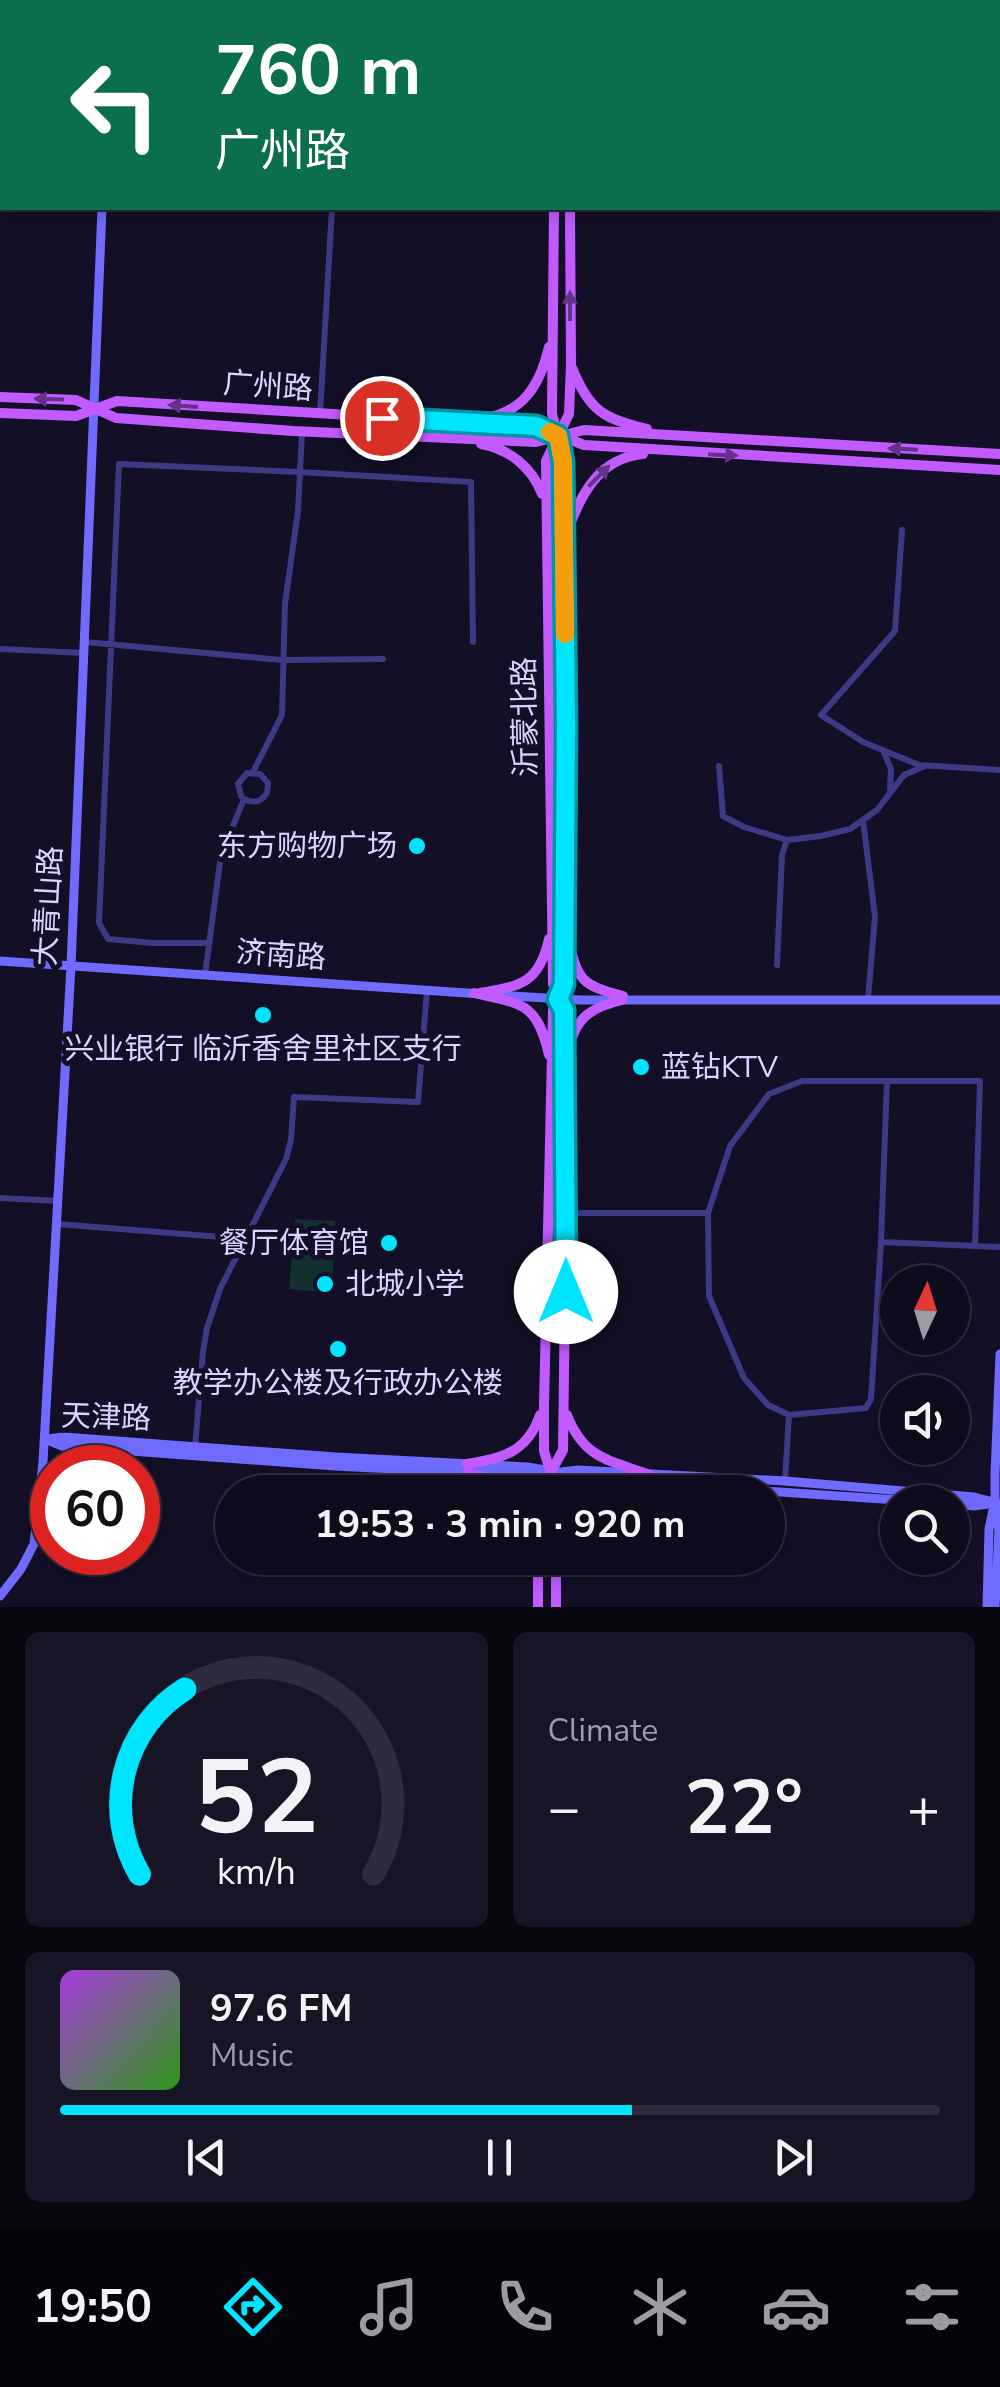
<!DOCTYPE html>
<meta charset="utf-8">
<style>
:root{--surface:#0e0b1c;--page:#171425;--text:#f1f3f6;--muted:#9b9ba3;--line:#2e2b3b;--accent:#00e5ff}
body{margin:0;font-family:"Nunito Sans","Noto Sans SC",sans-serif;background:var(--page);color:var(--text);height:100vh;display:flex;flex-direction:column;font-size:38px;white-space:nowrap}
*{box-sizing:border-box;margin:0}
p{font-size:32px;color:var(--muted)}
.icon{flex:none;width:55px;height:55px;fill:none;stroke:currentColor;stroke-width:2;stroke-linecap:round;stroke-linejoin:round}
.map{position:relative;height:1607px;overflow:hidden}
.drawer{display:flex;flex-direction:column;gap:25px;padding:25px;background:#08060f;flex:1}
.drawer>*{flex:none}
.guide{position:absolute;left:0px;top:0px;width:1000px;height:210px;box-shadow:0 5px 15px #0003,0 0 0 2px var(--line);background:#0b6e4f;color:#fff;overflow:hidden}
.needle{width:65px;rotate:4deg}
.tools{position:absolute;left:880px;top:1265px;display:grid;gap:20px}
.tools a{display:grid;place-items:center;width:90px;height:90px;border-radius:50%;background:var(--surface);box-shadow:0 5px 15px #0003,0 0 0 2px var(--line);font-size:50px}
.speed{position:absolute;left:30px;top:1445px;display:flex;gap:20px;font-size:50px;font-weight:700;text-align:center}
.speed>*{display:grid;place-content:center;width:130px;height:130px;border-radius:50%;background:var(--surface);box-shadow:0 5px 15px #0003,0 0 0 2px var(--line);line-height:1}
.speed .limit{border:15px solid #d22;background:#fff;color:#111}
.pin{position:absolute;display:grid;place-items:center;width:85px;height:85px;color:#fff;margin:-42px;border:5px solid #fff;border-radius:50%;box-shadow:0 2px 10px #0007}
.me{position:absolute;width:110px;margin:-55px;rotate:0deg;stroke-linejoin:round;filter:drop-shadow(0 0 8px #0008)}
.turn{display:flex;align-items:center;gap:35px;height:210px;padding:0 50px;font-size:45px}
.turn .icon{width:130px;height:130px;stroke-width:2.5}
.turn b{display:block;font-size:70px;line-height:85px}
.big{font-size:75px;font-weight:700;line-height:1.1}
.drawer .card{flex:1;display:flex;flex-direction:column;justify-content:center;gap:15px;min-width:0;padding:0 35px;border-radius:15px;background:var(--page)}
.drawer .dial{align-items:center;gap:0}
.dial svg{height:260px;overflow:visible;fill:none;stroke:var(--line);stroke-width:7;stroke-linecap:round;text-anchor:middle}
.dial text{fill:var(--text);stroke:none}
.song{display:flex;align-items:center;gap:30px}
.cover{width:120px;height:120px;border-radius:15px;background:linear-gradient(135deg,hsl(280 70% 55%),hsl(110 70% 35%))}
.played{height:10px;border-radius:5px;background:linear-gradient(90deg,var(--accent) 65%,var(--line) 65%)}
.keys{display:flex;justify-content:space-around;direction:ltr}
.heat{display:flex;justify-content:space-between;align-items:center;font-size:55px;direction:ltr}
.drawer .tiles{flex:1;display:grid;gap:25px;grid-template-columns:1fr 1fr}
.card:last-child{grid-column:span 2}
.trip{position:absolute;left:215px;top:1475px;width:570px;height:100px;border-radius:50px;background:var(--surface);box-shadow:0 5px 15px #0003,0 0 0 2px var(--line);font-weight:700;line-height:100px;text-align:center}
.tabs{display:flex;height:160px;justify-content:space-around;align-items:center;background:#06040b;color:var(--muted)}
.tabs .icon{width:70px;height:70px}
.tabs .selected{color:var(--accent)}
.tabs b{font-size:45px;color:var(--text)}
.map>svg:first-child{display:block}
.green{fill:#12302f}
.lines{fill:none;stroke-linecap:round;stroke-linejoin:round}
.street{stroke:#3d3a85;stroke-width:6}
.secondary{stroke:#6f6bff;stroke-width:9}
.primary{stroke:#c25bff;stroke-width:10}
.oneway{fill:#623188}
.route-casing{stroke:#0095a6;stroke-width:25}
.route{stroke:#00e5ff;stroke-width:18}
.slow{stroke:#f59e0b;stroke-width:18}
.poi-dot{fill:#00e5ff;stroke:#130f26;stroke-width:4}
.labels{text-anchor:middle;stroke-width:10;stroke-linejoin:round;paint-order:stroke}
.street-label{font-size:30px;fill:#d9d4ff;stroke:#130f26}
.poi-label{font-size:30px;fill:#d9d4ff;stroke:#130f26;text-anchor:end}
</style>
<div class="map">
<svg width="1000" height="1607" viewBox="0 0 1000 1607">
<rect width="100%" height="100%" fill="#130f26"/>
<!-- green -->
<path class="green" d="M295 1219 335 1221 332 1293 289 1289Z"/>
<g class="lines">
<!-- street -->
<path class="street" d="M0 23H2
M320 414 332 208
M902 530 895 631 821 715 863 742 919 765 1000 770
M85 642 282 660 383 659
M0 649 84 653
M883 750 891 769 890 790
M719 766 723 816 744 827 787 840 821 836 850 829 877 810 904 775 925 766
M253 772 282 715 285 604 298 511 302 433
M863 820 875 917 868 998
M208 943H153L108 939 99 923 119 464 300 472 471 482 473 642
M777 965 782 855 787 840
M205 975 221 855 244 799 241 796 238 784 247 773 260 774 268 783 267 793C261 802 254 804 244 799
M887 1081 881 1242 871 1399 866 1408 789 1415 768 1405 744 1378 709 1296 708 1213 730 1146 769 1094 802 1081H980L975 1246
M0 1198 58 1201
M566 1213H708
M57 1224 247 1239
M881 1242 1000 1247
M195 1447 203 1352 207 1328 220 1289 286 1159 291 1140 294 1097 418 1102 427 990
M785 1481 789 1415"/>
<!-- secondary -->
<path class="secondary" d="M111 2V0
M0 961 481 994
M497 995 580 1000H1000
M45 1439 62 1446 335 1466 527 1476 578 1470 785 1481 974 1497 1000 1504
M48 1439 63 1437 336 1457 527 1467 546 1470
M561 1474 578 1478 926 1502
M952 1504 974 1506 987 1504
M0 1596 21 1569 34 1544 43 1462 71 966 102 208
M987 1607 989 1529 993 1510
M995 1607 999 1530 995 1503V1474L1000 1354"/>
<!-- primary -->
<path class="primary" d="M554 0V2
M567 0 568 2
M554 208 552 413 563 462 566 725 564 984 553 1010 544 1405V1451L557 1492
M572 368C589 410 603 419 647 429
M0 397 76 400 116 418 293 431 536 442 584 430 1000 454
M0 413 76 416 117 401 536 426 584 445 1000 470
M480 419C523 414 540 385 549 347
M481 444C509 449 532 467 542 494
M567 533C580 495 599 458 643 454
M568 938C578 981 581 985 623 996
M474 993C522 1004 537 1002 549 1055
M480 993C520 986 539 984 549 939
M567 1054C575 1019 588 1008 622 1000
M567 1415C584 1459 609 1460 650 1475
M467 1464C502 1458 527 1453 540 1415
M468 1473 492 1479 514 1492
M540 1492 563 1450 566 1213 564 1010 553 984 546 461 569 414 571 365 570 208
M600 1492 606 1489 651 1483
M538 1558V1607
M556 1607V1558"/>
</g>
<!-- one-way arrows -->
<defs><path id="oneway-solid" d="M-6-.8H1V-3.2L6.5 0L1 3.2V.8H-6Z" transform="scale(2.5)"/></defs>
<g class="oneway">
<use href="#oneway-solid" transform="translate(570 306) rotate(-90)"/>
<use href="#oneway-solid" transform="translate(49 399) rotate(-178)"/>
<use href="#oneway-solid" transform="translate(183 406) rotate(-176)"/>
<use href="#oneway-solid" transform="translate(903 449) rotate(-177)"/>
<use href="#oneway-solid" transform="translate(723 455) rotate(3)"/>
<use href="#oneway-solid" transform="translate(599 476) rotate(-45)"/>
</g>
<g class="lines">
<defs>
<path id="route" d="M382 418 536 426 558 436 563 462 566 724 564 984 558 999 564 1010 566 1292"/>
</defs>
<!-- route casing -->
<use href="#route" class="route-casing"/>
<!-- route -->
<use href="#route" class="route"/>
<!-- slow -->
<path class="slow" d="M550 432 558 436 563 462 565 634"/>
</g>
<!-- markers -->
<g class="poi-dot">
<circle cx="417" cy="846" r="10"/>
<circle cx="263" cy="1015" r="10"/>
<circle cx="641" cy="1067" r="10"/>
<circle cx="389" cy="1243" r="10"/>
<circle cx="325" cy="1284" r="10"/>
<circle cx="338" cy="1349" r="10"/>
</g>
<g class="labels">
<!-- street labels -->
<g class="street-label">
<text transform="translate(268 386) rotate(4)" y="10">广州路</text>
<text transform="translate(525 717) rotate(-91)" y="10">沂蒙北路</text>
<text transform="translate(48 906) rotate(-87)" y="10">大青山路</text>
<text transform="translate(281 955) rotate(4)" y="10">济南路</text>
<text transform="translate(106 1417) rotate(2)" y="10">天津路</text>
</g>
<!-- poi labels -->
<g class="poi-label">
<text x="397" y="856">东方购物广场</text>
<text x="263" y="1059" text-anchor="middle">兴业银行 临沂香舍里社区支行</text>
<text x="661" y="1077" text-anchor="start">蓝钻KTV</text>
<text x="369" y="1253">餐厅体育馆</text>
<text x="345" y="1294" text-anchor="start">北城小学</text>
<text x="338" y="1393" text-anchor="middle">教学办公楼及行政办公楼</text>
</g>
</g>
</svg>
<div class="tools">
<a><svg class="needle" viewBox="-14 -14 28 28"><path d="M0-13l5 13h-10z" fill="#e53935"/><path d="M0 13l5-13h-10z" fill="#9b9ba3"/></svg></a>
<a><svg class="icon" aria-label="sound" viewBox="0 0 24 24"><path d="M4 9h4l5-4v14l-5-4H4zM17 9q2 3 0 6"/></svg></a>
<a><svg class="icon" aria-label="search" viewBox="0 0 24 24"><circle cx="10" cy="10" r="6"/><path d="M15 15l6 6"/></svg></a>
</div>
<div class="speed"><div class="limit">60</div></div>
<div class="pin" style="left:382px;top:418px;background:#d93025"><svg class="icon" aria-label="arrive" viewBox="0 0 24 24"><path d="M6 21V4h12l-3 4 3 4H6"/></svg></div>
<svg class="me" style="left:566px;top:1292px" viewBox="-20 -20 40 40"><circle r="19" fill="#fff"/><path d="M0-13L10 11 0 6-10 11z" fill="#00e5ff"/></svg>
<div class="trip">19:53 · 3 min · 920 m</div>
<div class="guide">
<div class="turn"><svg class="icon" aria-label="left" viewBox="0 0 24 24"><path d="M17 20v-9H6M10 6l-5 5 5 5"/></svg><div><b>760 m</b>广州路</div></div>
</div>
</div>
<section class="drawer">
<div class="tiles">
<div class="card dial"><svg viewBox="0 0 100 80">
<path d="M14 69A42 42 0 1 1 86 69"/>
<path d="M14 69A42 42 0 0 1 28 12" stroke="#00e5ff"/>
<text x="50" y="56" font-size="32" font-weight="700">52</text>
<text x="50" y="72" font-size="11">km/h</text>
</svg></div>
<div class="card"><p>Climate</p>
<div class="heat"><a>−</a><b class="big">22°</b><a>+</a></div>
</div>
<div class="card">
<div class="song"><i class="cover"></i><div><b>97.6 FM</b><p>Music</p></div></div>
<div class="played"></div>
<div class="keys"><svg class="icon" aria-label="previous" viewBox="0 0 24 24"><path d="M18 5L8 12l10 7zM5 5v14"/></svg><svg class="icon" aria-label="pause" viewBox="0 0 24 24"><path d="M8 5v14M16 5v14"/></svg><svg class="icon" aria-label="next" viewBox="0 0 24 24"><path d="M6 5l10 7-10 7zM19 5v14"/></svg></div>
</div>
</div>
</section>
<nav class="tabs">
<b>19:50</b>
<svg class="icon selected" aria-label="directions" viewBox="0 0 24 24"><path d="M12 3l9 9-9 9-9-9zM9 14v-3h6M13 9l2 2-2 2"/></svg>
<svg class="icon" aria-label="music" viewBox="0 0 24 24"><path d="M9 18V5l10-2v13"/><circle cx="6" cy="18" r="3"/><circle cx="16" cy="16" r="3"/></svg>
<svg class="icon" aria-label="phone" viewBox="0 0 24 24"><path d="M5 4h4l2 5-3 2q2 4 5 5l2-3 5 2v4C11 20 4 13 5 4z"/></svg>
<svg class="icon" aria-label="climate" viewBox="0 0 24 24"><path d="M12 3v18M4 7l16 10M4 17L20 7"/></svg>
<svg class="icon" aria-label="car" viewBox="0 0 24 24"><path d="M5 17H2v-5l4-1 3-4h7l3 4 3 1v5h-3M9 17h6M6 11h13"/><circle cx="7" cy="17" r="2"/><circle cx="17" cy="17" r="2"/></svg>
<svg class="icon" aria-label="filters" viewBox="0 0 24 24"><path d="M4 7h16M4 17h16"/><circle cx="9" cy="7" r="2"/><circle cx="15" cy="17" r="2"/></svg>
</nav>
